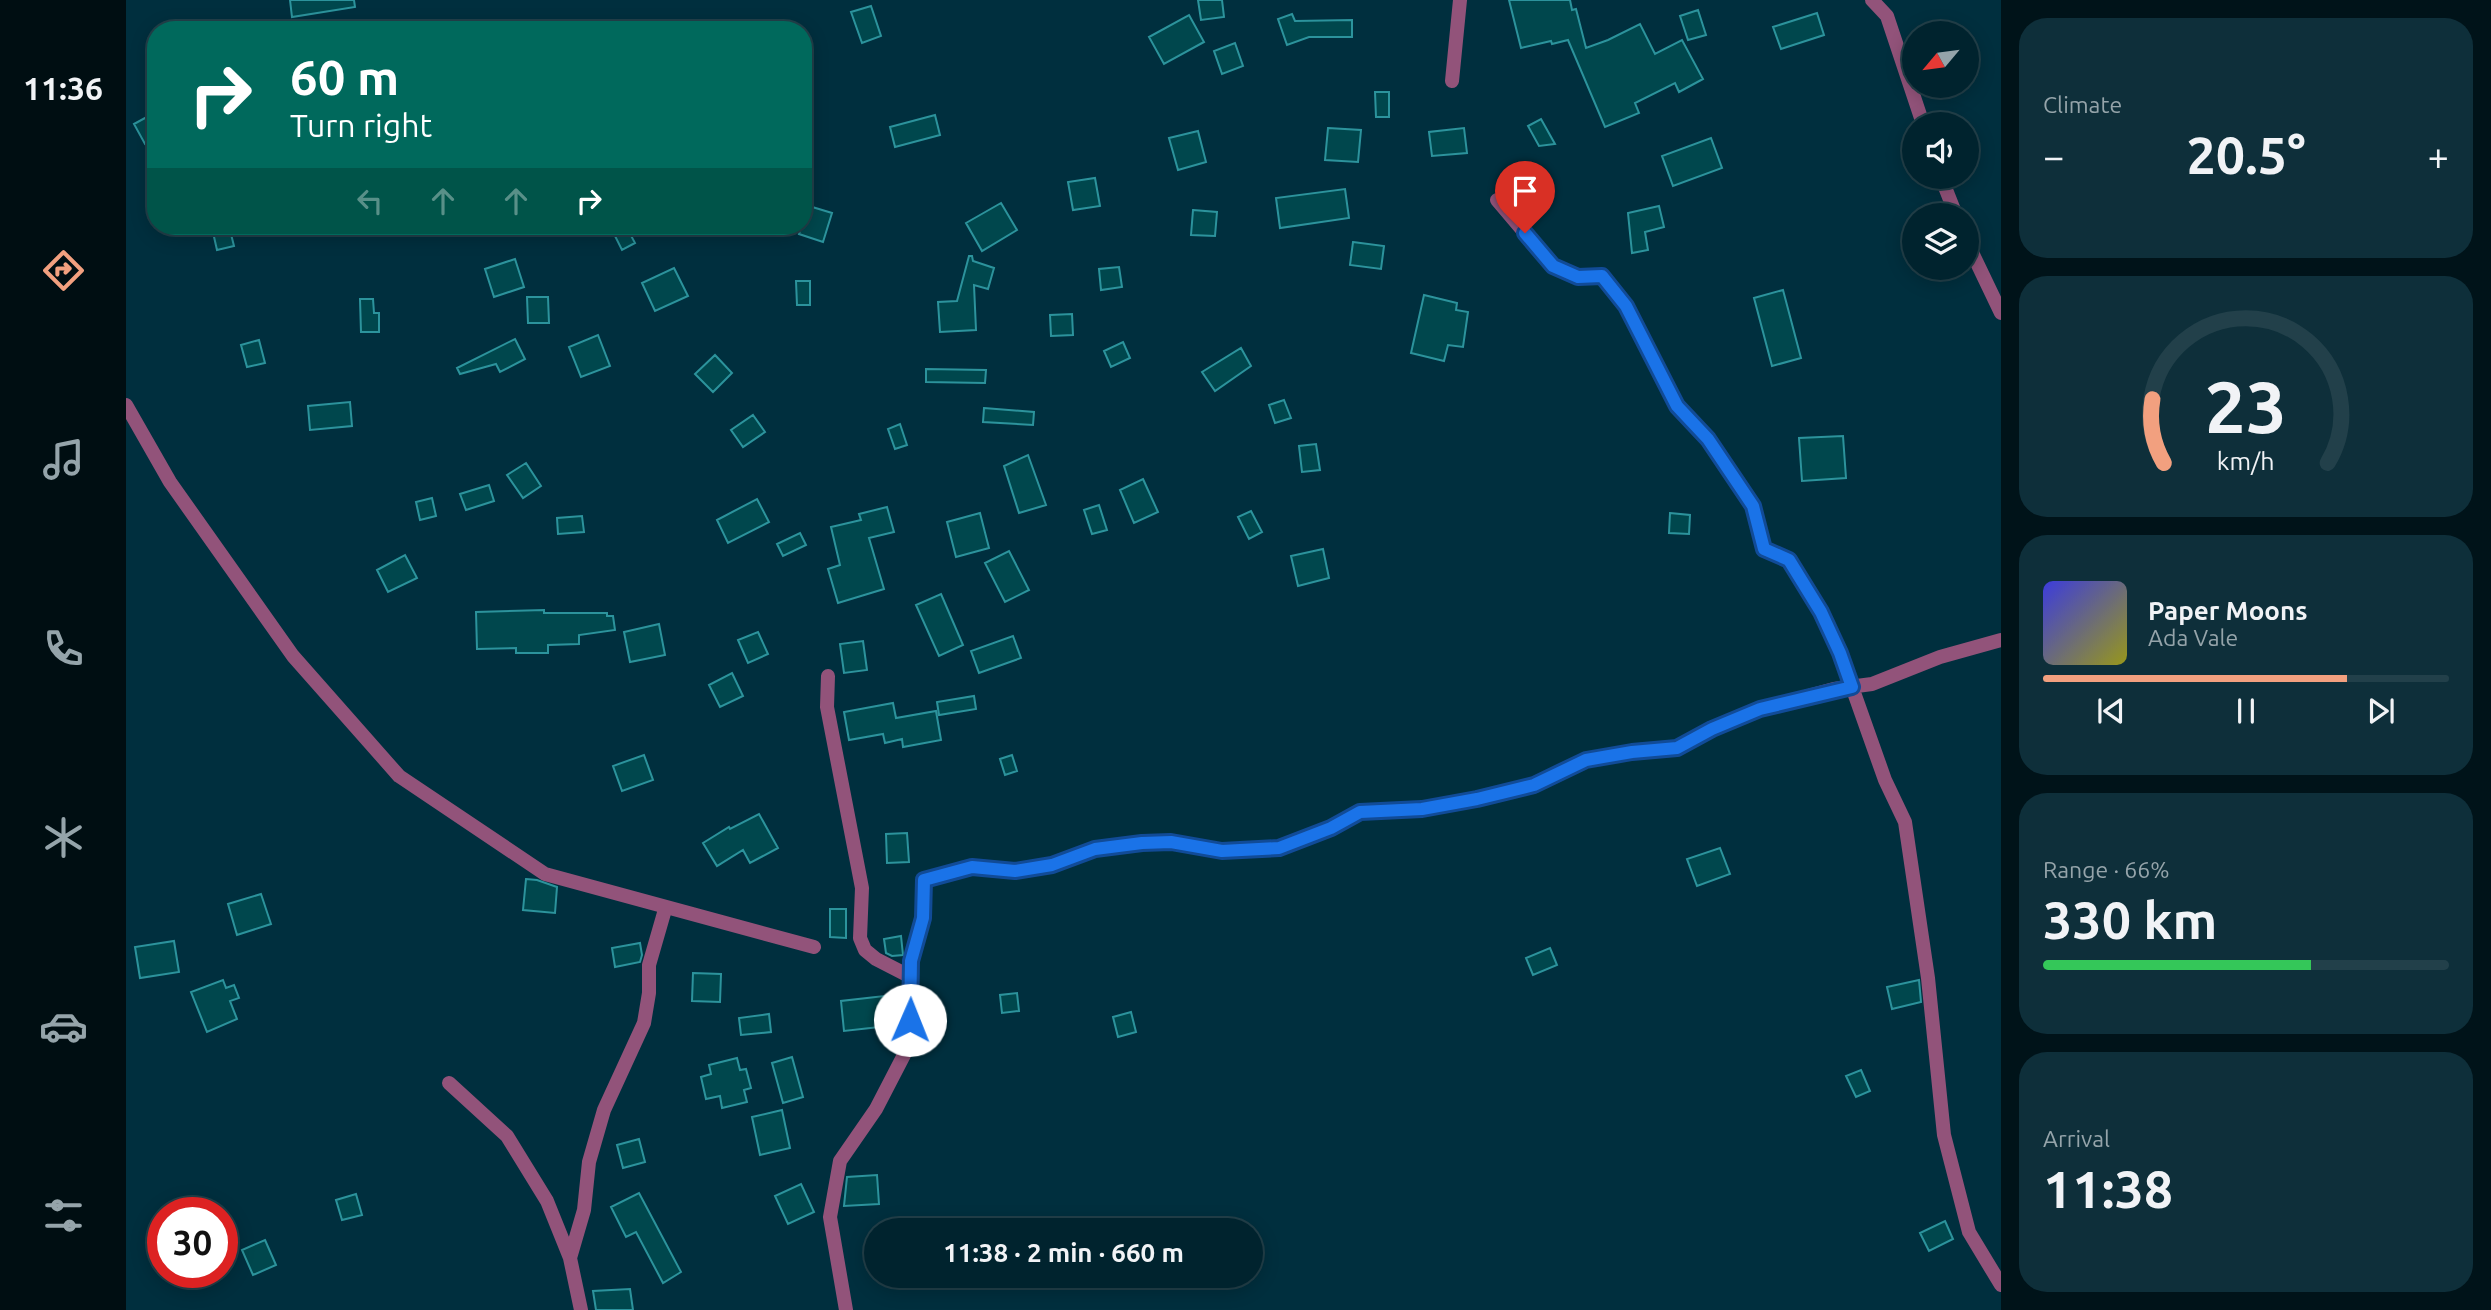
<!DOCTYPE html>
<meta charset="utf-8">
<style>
:root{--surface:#00232e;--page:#0e2f3a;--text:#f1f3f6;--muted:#95a4aa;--line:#22404a;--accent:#f2a07f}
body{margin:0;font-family:Ubuntu,sans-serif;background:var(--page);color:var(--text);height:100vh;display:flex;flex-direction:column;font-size:26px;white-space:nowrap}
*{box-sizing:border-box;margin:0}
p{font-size:23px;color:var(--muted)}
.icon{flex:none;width:38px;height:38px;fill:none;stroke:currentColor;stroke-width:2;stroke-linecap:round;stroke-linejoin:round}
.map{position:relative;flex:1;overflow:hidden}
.details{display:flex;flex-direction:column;gap:18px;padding:18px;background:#001319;width:490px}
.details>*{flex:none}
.guide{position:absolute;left:21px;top:21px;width:665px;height:214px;border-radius:28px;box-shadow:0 4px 18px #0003,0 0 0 2px var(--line);background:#00695c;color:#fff;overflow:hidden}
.needle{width:46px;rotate:241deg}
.fabs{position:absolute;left:1776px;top:21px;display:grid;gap:14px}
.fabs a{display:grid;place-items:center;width:77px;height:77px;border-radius:50%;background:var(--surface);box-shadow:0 4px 18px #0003,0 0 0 2px var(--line);font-size:35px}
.speed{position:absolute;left:21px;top:1197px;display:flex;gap:14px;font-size:35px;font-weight:700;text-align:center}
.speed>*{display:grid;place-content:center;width:91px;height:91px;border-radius:50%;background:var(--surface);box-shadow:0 4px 18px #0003,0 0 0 2px var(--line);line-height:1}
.speed .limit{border:10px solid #d22;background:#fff;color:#111}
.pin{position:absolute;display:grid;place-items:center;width:60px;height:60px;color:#fff;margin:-72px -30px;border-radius:50% 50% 50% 0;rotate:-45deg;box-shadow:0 0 7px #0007}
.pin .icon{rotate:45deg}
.me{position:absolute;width:77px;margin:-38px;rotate:1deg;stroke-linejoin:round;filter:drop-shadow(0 0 5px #0008)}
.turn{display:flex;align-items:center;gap:24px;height:147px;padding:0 28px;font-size:32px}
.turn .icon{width:91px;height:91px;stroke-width:2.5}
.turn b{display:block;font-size:49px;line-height:60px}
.lanes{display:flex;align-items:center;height:66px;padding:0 28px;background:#0003;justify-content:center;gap:35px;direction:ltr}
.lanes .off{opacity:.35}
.big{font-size:52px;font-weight:700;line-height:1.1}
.details .widget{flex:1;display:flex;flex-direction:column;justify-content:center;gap:10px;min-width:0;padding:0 24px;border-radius:28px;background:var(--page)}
.details .dial{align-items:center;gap:0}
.dial svg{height:182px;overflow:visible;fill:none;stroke:var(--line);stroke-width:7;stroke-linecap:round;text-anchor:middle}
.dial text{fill:var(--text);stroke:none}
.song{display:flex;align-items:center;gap:21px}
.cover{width:84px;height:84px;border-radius:10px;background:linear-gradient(135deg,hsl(240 70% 55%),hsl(60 70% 35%))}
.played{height:7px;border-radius:4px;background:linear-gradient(90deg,var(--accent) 75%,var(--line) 75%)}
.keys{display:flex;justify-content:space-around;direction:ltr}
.heat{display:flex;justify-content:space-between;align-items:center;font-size:38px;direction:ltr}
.charge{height:10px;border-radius:5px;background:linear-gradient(90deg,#34c759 66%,var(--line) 0)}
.trip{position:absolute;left:738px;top:1218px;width:399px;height:70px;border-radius:35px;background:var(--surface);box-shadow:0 4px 18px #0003,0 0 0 2px var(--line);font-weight:700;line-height:70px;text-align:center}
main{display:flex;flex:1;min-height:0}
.dock{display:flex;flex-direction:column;width:126px;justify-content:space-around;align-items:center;background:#000e12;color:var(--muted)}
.dock .icon{width:49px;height:49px}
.dock .current{color:var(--accent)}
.dock b{font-size:32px;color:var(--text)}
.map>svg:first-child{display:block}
.building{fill:#00474d;stroke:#2c939c;stroke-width:2}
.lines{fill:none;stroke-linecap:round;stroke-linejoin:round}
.street{stroke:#92537a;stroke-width:14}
.route-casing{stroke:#114b97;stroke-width:18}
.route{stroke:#1a73e8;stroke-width:12}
</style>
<main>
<nav class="dock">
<b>11:36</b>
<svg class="icon current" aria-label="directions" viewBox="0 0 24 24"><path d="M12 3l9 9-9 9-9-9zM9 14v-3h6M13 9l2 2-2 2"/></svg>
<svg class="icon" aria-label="music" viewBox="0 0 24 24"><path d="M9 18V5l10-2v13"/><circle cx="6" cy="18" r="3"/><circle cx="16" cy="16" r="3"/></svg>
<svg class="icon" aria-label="phone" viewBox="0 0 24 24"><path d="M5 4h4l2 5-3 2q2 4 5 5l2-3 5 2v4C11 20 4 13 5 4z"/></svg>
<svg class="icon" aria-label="climate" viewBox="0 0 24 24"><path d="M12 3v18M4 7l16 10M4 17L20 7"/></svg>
<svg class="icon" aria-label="car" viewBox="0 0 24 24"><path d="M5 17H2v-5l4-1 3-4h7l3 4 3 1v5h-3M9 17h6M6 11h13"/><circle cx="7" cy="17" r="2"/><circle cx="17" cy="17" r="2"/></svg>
<svg class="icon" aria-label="filters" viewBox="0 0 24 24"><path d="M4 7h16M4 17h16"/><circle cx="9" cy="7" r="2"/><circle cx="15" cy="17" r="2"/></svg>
</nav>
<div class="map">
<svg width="1875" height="1310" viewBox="0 0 1875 1310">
<rect width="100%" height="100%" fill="#002f3e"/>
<!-- building -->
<path class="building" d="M164 0H228L229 7 166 17Z
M1072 0H1096L1098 17 1075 20Z
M1383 0H1444L1446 10 1450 9 1460 48 1482 40 1514 24 1529 54 1556 40 1577 79 1553 92 1549 83 1509 103 1513 113 1479 127 1442 40 1426 44 1425 41 1395 48Z
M745 6 755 36 736 43 725 12Z
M1572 10 1580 35 1562 40 1554 16Z
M1691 13 1698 35 1655 49 1647 27Z
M1166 14 1169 21 1226 20V37H1183L1161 45 1152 19Z
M1063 15 1078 42 1038 64 1023 37Z
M1109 43 1117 66 1096 74 1088 51Z
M1249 92H1263V117H1250Z
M30 112V138L19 144 8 124Z
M809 115 814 135 769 147 764 127Z
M1415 119 1429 144 1413 146 1402 126Z
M1202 128 1235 130 1232 162 1199 160Z
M1338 128 1341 153 1306 156 1303 132Z
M1072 131 1080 162 1052 170 1043 138Z
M1585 138 1596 168 1547 186 1536 156Z
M969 178 974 206 947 210 942 182Z
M1219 189 1223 218 1154 228 1150 198Z
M875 203 891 230 856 251 840 223Z
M683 206 706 213 697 242 673 234Z
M1533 206 1538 227 1519 232 1522 250 1506 253 1502 213Z
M1067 210 1091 212 1089 236 1065 235Z
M96 226H103L108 246 91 250 86 228Z
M484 226H500L509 243 496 250Z
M1227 242 1258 246 1255 269 1224 265Z
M843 256H846L847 261 868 268 862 289 848 285 850 330 814 332 812 302 831 301Z
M389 259 398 287 368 297 359 269Z
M993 267 996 287 975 290 973 269Z
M548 268 562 296 529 311 516 283Z
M670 281H684V305H671Z
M1657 290 1675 358 1646 366 1628 298Z
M1298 295 1331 303 1330 310 1342 312 1337 347 1322 345 1318 361 1285 353Z
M401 297H422L423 323H402Z
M234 299H247L248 313H253V332H235Z
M946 314 947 335 925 336 924 315Z
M472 335 484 366 455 377 443 347Z
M389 339 399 359 374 372 370 364 334 374 331 368Z
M133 340 139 363 121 367 115 345Z
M997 342 1004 358 985 367 978 351Z
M1115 348 1125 366 1089 391 1076 372Z
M589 355 606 373 587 392 569 374Z
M800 369 860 370 859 383 800 382Z
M1158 400 1165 418 1149 423 1143 405Z
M224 402 226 426 184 430 182 406Z
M858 408 908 412 907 425 857 422Z
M627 415 639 432 617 447 605 430Z
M774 424 781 445 769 449 762 429Z
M1717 436 1720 478 1676 481 1673 438Z
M1190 444 1194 470 1176 472 1173 446Z
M902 455 920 505 893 513 878 466Z
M400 463 415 486 397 498 381 475Z
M1017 479 1032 512 1008 523 994 490Z
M363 485 368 501 340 510 334 494Z
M306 498 310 516 294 520 290 502Z
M631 499 643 522 602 543 591 520Z
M973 505 981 530 966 534 958 510Z
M761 507 768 532 743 538 758 589 712 603 702 569 714 565 705 527 735 520 733 514Z
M1125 511 1136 532 1123 539 1112 517Z
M854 513 863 548 830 557 821 522Z
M1544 513 1564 515 1563 534 1543 533Z
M456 516 458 532 432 534 431 518Z
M674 533 680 545 657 556 651 544Z
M1197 549 1203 578 1172 586 1165 556Z
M883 551 903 590 879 602 859 563Z
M279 555 291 578 262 592 251 570Z
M815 594 837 645 813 656 790 605Z
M418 610V613H481V616H487L489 630 453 635V644L422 645V653H390V648L351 649 350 612Z
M533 624 539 655 504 662 498 632Z
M632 632 642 654 622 663 612 640Z
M887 636 895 658 853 673 845 651Z
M737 641 741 670 718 673 714 644Z
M606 673 617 696 594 707 583 685Z
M848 696 850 709 813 715 811 702Z
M767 703 770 718 810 711 815 740 777 747 776 739 759 743 757 734 723 740 718 712Z
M518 755 527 780 496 791 487 766Z
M886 755 891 771 879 775 874 759Z
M633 814 652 848 624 863 617 850 591 866 577 843 603 827 604 829Z
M781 833 783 862 761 863 760 834Z
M1594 848 1604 874 1571 886 1561 859Z
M400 879 411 880 431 887 429 913 397 910Z
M135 894 145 924 111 935 102 904Z
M704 909H720V938L704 937Z
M775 936 777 955 766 956 760 953 758 939Z
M48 941 53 972 14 978 9 947Z
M514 943 516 955 514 962 489 967 486 948Z
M1424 948 1431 965 1407 975 1400 958Z
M567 973 595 974 594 1002 566 1001Z
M97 980 100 988 108 985 113 998 104 1001 111 1019 81 1032 65 992Z
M1793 980 1795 1002 1766 1009 1761 987Z
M891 993 893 1011 876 1013 874 995Z
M767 995 771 1025 718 1031 715 1001Z
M1005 1012 1010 1032 992 1037 987 1017Z
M643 1014 645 1032 615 1035 613 1018Z
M666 1057 677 1097 657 1103 646 1063Z
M611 1058 614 1070 620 1069 625 1088 618 1090 621 1102 596 1108 594 1096 580 1099 575 1077 585 1074 583 1065Z
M1735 1070 1744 1091 1730 1097 1720 1076Z
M656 1110 664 1148 634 1155 626 1117Z
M513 1139 519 1162 497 1168 491 1145Z
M751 1175 753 1204 718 1206 721 1177Z
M675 1184 688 1212 662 1224 649 1196Z
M513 1193 555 1272 537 1283 510 1232 500 1237 485 1207Z
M230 1194 236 1215 216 1220 210 1200Z
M1819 1221 1827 1239 1803 1251 1794 1233Z
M139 1240 150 1265 127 1275 116 1250Z
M504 1289 507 1310H470L467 1291Z"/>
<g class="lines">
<!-- street -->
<path class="street" d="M1746 0 1761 16 1797 124
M1326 81 1334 0
M1815 177 1830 215
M1371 200 1427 266 1452 277 1476 276 1500 306 1551 406 1582 439 1627 506 1638 549 1663 560 1695 612 1714 653 1759 780 1779 822 1802 978 1818 1135 1843 1232 1875 1285
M1841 242 1875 313
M0 405 44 482 167 656 273 776 419 874 688 947
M702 676 701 707 736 888 734 938 739 950 750 959 785 977
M323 1083 381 1136 421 1201 444 1258 455 1310
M444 1258 458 1210 463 1162 478 1110 518 1023 523 993V965L538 913
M720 1310 704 1217 714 1161 750 1109 779 1053 784 1020 785 961 797 918 798 880 846 867 889 871 926 865 969 849 1016 843 1046 842 1096 851 1153 848 1205 828 1234 812 1296 809 1351 799 1408 785 1460 760 1506 752 1551 748 1586 729 1634 709 1708 689 1746 684 1814 657 1875 640"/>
</g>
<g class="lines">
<defs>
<path id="route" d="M784 1020 785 961 797 918 798 880 846 867 889 871 926 865 969 849 1016 843 1045 842 1096 851 1153 848 1205 828 1234 812 1296 809 1351 799 1408 785 1460 760 1506 752 1551 748 1586 729 1634 709 1726 687 1714 653 1695 612 1663 560 1638 549 1627 506 1582 439 1551 406 1500 306 1476 276 1452 277 1427 266 1399 233"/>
</defs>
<!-- route casing -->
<use href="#route" class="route-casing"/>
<!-- route -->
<use href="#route" class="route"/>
</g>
</svg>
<div class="fabs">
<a><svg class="needle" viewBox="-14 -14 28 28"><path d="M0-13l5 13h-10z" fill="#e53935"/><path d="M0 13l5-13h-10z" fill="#95a4aa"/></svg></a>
<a><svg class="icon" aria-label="sound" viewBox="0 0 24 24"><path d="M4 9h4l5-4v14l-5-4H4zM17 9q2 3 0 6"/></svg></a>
<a><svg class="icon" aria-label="layers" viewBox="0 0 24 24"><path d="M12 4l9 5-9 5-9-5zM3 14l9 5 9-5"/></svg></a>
</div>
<div class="speed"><div class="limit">30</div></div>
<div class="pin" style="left:1399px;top:233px;background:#d93025"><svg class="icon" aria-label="arrive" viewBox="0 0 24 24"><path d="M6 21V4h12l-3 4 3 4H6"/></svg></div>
<svg class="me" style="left:784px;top:1020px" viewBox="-20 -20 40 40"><circle r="19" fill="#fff"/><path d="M0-13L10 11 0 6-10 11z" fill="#1a73e8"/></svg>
<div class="trip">11:38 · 2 min · 660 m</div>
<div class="guide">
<div class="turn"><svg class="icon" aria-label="right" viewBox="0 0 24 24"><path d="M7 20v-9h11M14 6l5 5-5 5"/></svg><div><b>60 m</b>Turn right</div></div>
<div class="lanes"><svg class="icon off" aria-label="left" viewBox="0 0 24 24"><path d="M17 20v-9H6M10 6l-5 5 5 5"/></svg><svg class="icon off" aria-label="ahead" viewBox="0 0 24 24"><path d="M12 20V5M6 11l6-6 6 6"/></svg><svg class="icon off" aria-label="ahead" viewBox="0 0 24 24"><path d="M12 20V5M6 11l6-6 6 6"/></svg><svg class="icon" aria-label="right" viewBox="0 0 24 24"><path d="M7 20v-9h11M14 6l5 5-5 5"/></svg></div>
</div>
</div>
<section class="details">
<div class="widget"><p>Climate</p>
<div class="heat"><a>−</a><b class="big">20.5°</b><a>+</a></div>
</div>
<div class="widget dial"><svg viewBox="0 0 100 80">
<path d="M14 69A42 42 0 1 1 86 69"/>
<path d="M14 69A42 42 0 0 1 9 41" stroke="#f2a07f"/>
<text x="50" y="56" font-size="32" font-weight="700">23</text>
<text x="50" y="72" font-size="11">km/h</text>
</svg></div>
<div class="widget">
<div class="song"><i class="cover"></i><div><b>Paper Moons</b><p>Ada Vale</p></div></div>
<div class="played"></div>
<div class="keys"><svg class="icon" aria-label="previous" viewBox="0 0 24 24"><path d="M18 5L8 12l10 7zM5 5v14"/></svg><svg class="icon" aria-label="pause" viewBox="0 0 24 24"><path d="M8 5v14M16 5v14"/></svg><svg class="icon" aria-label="next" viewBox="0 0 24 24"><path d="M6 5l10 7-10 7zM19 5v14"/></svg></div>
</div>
<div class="widget"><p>Range · 66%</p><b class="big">330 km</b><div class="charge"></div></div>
<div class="widget"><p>Arrival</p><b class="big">11:38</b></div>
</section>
</main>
